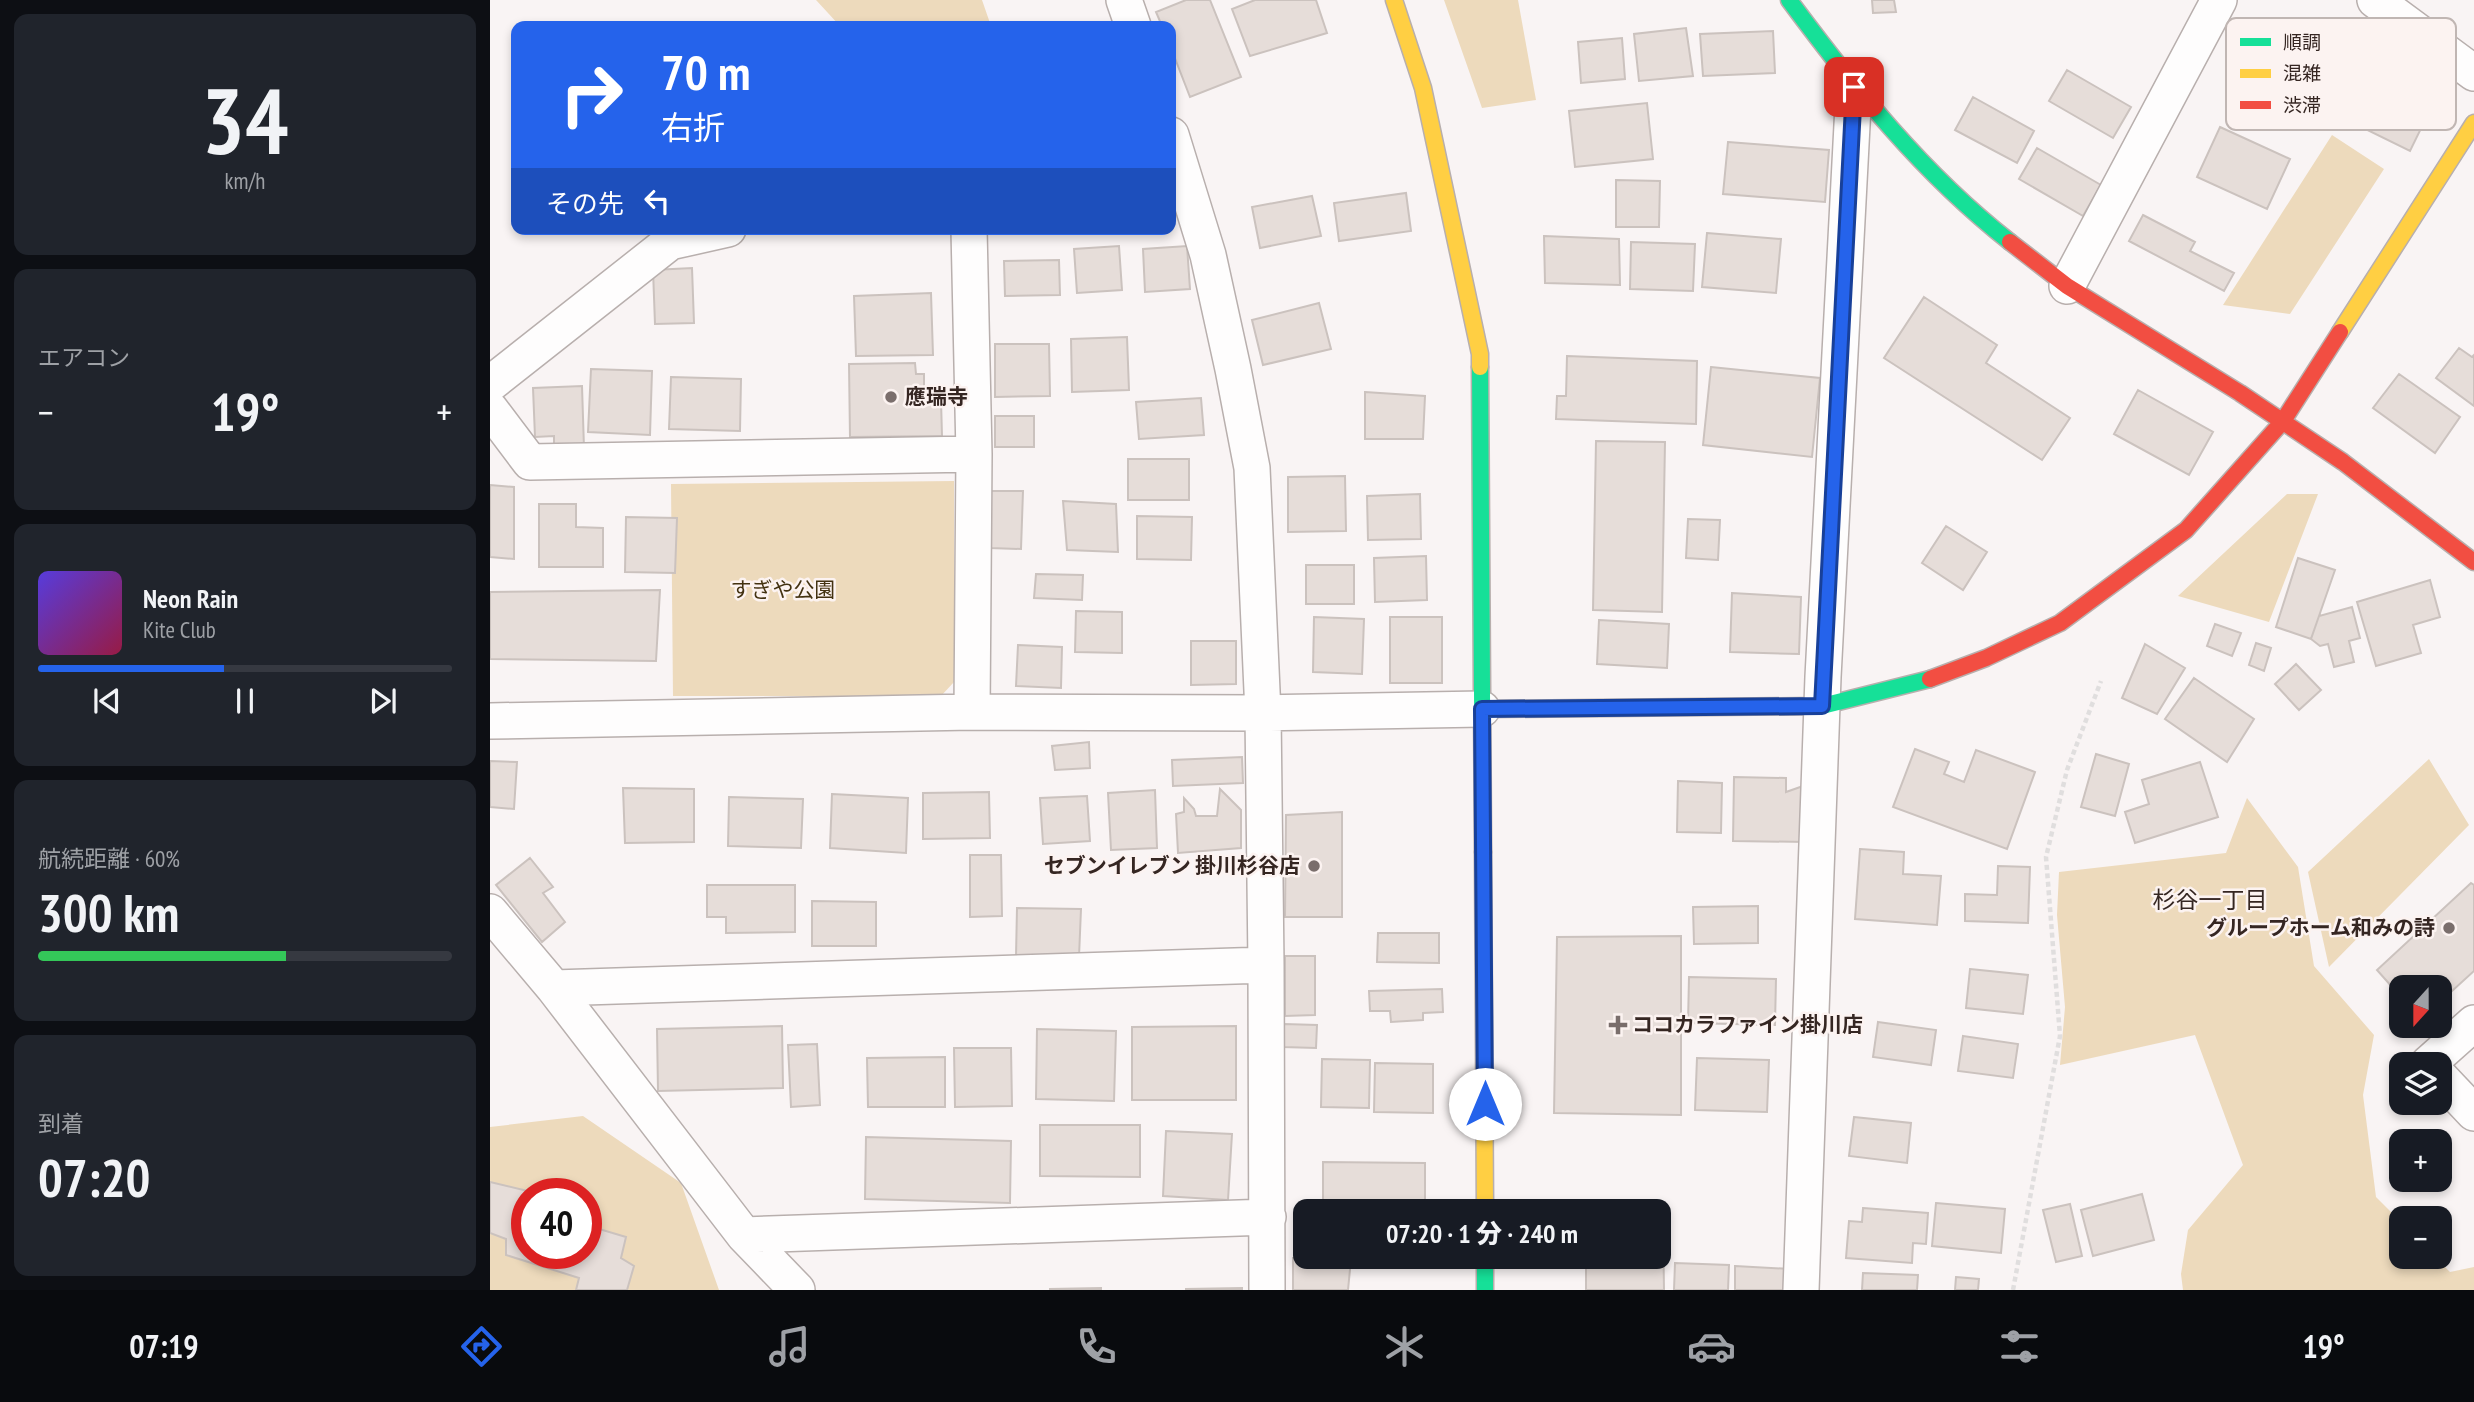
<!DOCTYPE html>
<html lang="ja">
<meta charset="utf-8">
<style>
:root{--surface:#171b24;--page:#20242c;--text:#f1f3f6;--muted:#9ea1a6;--line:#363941;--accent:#2563eb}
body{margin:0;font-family:"PT Sans Narrow","Noto Sans JP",sans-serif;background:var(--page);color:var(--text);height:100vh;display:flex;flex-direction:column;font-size:26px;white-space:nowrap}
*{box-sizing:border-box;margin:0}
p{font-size:23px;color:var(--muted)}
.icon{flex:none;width:38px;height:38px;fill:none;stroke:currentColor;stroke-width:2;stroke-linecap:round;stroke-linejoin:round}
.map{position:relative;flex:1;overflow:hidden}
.panel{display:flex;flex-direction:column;gap:14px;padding:14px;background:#0d0f14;width:490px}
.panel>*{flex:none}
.hud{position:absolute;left:21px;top:21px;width:665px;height:214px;border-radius:14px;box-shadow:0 4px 10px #0003;background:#2563eb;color:#fff;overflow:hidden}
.needle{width:46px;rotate:201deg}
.buttons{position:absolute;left:1899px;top:975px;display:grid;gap:14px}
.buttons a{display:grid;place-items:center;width:63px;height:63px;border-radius:14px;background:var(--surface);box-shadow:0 4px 10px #0003;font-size:35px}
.speed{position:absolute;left:21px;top:1178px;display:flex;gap:14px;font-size:35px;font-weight:700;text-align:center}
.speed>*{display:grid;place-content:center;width:91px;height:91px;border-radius:50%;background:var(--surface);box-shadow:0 4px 10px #0003;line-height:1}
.speed .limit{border:10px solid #d22;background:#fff;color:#111}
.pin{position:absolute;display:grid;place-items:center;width:60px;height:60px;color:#fff;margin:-30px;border-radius:14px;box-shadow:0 4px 10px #0006}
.me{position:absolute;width:77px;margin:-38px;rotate:0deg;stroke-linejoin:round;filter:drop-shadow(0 0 5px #0008)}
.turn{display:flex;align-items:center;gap:24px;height:147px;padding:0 35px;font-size:32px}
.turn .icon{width:91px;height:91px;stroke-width:2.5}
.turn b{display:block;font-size:49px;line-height:60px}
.then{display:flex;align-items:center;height:66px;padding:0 35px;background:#0003;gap:14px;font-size:26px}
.big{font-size:52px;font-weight:800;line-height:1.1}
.panel .card{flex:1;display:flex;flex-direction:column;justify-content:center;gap:10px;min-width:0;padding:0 24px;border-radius:14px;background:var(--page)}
.panel .dial{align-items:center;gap:0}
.dial b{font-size:91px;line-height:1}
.song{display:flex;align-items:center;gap:21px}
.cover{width:84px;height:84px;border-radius:10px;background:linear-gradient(135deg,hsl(250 70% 55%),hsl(340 70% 35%))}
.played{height:7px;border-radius:4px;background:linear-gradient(90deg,var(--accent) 45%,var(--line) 45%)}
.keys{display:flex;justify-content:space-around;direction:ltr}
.heat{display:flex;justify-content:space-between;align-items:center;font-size:38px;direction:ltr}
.charge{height:10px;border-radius:5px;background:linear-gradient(90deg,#34c759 60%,var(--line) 0)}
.trip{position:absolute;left:803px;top:1199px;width:378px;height:70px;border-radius:14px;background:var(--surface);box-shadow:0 4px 10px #0003;font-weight:800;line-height:70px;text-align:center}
.tabs{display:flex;height:112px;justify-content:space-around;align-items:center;background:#090b0e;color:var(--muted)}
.tabs .icon{width:49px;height:49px}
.tabs .selected{color:var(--accent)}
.tabs b{font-size:32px;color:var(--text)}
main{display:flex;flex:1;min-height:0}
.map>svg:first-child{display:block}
.green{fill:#eddabc;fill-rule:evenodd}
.building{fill:#e6ddd9;stroke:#cbc2be;stroke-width:2}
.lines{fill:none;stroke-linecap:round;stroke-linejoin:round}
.street-casing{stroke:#b8afad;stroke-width:38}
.fast-casing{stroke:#b8afad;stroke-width:19}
.slow-casing{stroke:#b8afad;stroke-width:19}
.jam-casing{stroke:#b8afad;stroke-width:19}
.path{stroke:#e0dede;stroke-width:4.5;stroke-dasharray:5 3.5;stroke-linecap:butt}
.street{stroke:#fefdfd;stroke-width:35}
.fast{stroke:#16e098;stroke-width:16}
.slow{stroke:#ffcf43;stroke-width:16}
.jam{stroke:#f24e42;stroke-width:16}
.route-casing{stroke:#184099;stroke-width:18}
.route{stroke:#2563eb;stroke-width:12}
.poi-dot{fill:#7a6e6c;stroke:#fcf3f1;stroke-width:2.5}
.labels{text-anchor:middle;stroke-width:5;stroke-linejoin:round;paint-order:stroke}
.poi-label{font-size:21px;font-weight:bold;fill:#352622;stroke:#fcf3f1;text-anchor:start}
.park-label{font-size:21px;fill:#433211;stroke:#fcf3f1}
.neighbourhood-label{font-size:23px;fill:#352622;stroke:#fcf3f1}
.key{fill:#fcf3f1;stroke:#c0b6b3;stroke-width:2}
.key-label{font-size:19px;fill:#352622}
</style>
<main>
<section class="panel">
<div class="card dial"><b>34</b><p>km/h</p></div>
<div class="card"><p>エアコン</p>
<div class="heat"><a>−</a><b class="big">19°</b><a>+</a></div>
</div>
<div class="card">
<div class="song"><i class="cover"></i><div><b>Neon Rain</b><p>Kite Club</p></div></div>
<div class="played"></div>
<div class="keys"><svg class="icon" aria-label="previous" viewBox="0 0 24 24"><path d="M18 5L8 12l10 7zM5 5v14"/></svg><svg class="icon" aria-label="pause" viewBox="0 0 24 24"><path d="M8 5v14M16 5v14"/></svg><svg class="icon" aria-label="next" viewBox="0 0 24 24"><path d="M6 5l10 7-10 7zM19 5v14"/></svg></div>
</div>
<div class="card"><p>航続距離 · 60%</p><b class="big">300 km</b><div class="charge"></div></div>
<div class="card"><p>到着</p><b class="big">07:20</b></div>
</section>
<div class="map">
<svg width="1984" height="1290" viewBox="0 0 1984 1290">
<rect width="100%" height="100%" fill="#f9f4f4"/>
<!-- green -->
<path class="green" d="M326 0H492L501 26H350Z
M954 0H1028L1046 100 992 108Z
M1842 135 1894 169 1800 314 1733 305Z
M464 481V682L451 696H183L181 484Z
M1797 494H1828L1779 622 1688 596Z
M1939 759 1979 825 1839 967 1818 872Z
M1757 798 1808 867 1824 966 1884 1035 1873 1095 1886 1197 1911 1222V1256L1945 1257 1960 1272 1984 1267V1290H1693L1691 1274 1698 1230 1753 1165 1705 1035 1570 1065 1575 1007 1567 915 1569 872 1736 853Z
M93 1116 191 1183 229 1290H0V1127ZM37 1194H96V1253H37Z"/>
<!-- building -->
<path class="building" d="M696 0H720L751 77 700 97 681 48V26H672L666 12Z
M765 0H826L837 33 760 56 742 9Z
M1382 0H1404L1406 12 1383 13Z
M1196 28 1203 76 1149 81 1144 34Z
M1283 31 1285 73 1213 76 1210 34Z
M1132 38 1135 79 1091 83 1088 42Z
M1577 70 1641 107 1623 138 1559 101Z
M1875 71 1943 104 1920 151 1853 118Z
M1483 97 1544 131 1527 163 1465 130Z
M1157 103 1163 159 1085 167 1079 111Z
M1730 127 1800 159 1777 209 1707 177Z
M1238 142 1339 150 1335 202 1233 194Z
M1547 148 1611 185 1593 216 1529 179Z
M1126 180 1170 181 1169 227H1126Z
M916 193 921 231 849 241 844 203Z
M822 196 831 236 770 248 762 207Z
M1653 215 1705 242 1700 251 1744 273 1734 291 1639 241Z
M1217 233 1291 239 1286 293 1212 287Z
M1054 236 1129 239 1130 285 1055 283Z
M1141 242 1205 244 1203 291 1140 289Z
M629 246 632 290 587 293 584 249Z
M697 246 700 289 655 292 653 249Z
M569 260 570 295 515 296 514 261Z
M202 268 204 323 165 324 163 270Z
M441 293 443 355 366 356 364 296Z
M1434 297 1507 345 1496 363 1580 418 1552 460 1394 358Z
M829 303 841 349 773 365 762 320Z
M637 337 639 390 582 392 581 339Z
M505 344H559L560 396 505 397Z
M1969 348 1982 357 1984 355V406L1946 378Z
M1077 356 1207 361 1206 424 1066 419 1067 396H1076Z
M425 363 426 374H434V395L451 400 452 436 360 437 359 364Z
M1221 367 1330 378 1322 457 1213 445Z
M101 369 162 371 160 435 98 432Z
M1909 374 1970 417 1945 453 1883 408Z
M181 377 251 379 250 431 179 429Z
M92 386 94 448 64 450V436L45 437 43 388Z
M1648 390 1723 432 1699 475 1624 434Z
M875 392 935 396 933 439H875Z
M711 398 714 435 649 439 646 402Z
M505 416H544V447H505Z
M1106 441 1175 442 1172 612 1103 610Z
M638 459H699V500H638Z
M855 476 856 531 798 532V477Z
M0 485 24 487V559L0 557Z
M501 491H533L531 549 500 548Z
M930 494 931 539 878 540 877 496Z
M573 501 626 504 628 552 577 550Z
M49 504H86V527L113 528V567H49Z
M647 516 702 517 701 560 647 559Z
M136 517 187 518 185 573 135 572Z
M1198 519 1230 520 1228 560 1196 558Z
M1456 526 1497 552 1473 590 1432 563Z
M936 556 937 600 885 602 884 558Z
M1808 558 1845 570 1821 639 1786 627Z
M816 565H864V604H816Z
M546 574 593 575 592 600 544 598Z
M1940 580 1950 617 1923 625 1931 653 1886 666 1867 602Z
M170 590 166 661 0 659V592Z
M1242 593 1311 597 1309 654 1240 652Z
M1862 607 1870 638 1859 641 1864 662 1844 667 1838 644 1830 646 1821 639 1829 616Z
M586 611 632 612V653L585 652Z
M824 617 874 619 872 674 823 672Z
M900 617H952V683H900Z
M1109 620 1179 624 1177 668 1107 664Z
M1725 624 1751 633 1742 656 1717 646Z
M701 641H746V684L701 685Z
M1766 643 1781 648 1774 671 1759 665Z
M1655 644 1695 668 1667 714 1632 698Z
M528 645 572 647 571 688 526 686Z
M1806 664 1831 690 1809 710 1785 684Z
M1704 678 1764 719 1737 762 1675 719Z
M599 742 600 768 565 770 562 746Z
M1425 749 1459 762 1454 774 1474 782 1486 750 1545 772 1517 849 1403 807Z
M1606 754 1639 764 1625 816 1591 807Z
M752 757 753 783 683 786 682 760Z
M0 761 27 762 24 809 0 807Z
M1710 762 1728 817 1645 843 1635 812 1659 804 1652 780Z
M1244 777 1296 778V792L1316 785V842L1243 841Z
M1188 781 1232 783 1231 833 1187 832Z
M133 788 204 789V842L135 843Z
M730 789 751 810V848L688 853 686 814 694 812V798L704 809 706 816H727Z
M665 790 667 848 621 850 618 793Z
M499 792 500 838 433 839V793Z
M342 794 418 798 416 853 340 848Z
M597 796 600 841 553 844 550 798Z
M239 797 313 799 311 848 238 846Z
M852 812V917H795L796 815Z
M1370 849 1414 852 1413 874 1451 876 1447 925 1365 919Z
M480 855H511L512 916 480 917Z
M40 858 63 887 53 893 75 922 52 942 6 885Z
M1508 866 1540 867 1538 923 1475 921V894L1507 895Z
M1981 883 1984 885V971L1950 1002V987H1911V997L1887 970Z
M217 885H305V932L236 933V917H217Z
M322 901 386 902V946H322Z
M1268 906V943L1204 944 1203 907Z
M527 908 591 909 589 957 526 956Z
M888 933H949V963L887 962Z
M1191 936V1115L1064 1113 1067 937Z
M795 956H825V1015L795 1016Z
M1480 969 1538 975 1533 1014 1476 1008Z
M1199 977 1286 979 1285 1025 1198 1023Z
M952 989 953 1012 933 1013V1020L901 1022 900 1011H880L879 991Z
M1388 1022 1446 1030 1441 1065 1383 1057Z
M794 1024 827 1025 826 1048 793 1047Z
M292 1026 293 1088 168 1091 167 1029Z
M746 1026V1100H642V1027Z
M547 1029 626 1031 624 1101 546 1099Z
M1473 1036 1528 1044 1523 1078 1468 1071Z
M327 1044 330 1105 301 1107 298 1045Z
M464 1048H521L522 1106 465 1107Z
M455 1057V1107H378L377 1058Z
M1207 1058 1279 1060 1277 1112 1205 1110Z
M832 1059 880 1060 879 1108 831 1107Z
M885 1063 943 1064V1113L884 1112Z
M1364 1117 1421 1123 1417 1163 1359 1156Z
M550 1125H650V1177L550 1176Z
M676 1131 742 1134 738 1200 673 1196Z
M376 1137 521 1141 520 1203 375 1199Z
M833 1162 935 1163V1202L833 1201Z
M0 1182 50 1194H37V1253H96V1225L136 1237 131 1258 144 1266 137 1290H86L89 1278 16 1255V1239L0 1233Z
M1652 1194 1664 1240 1603 1256 1591 1210Z
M1446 1203 1515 1209 1511 1253 1442 1246Z
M1580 1204 1592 1256 1566 1262 1553 1210Z
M832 1206H932V1211H832Z
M1373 1208 1438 1213 1436 1244 1423 1243 1422 1263 1356 1258 1359 1221 1372 1222Z
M1169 1223H1173L1174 1290H1096V1266H1113V1256H1169Z
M803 1258 861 1259 858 1290H803Z
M1185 1263 1239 1265 1238 1290H1184Z
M1245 1266 1300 1269 1299 1290H1245Z
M1373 1273 1428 1275 1427 1290H1372Z
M1466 1277 1489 1279 1488 1290H1465Z
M611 1288V1290H560V1289Z
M752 1288V1290H696V1289Z"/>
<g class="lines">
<defs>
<path id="street" d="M634 0 643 26
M1885 0 1984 73
M681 135 718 255 743 369 762 468 773 713 776 965 777 1290
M479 229 484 454 482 712
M1577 286 1729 0
M0 384 180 242 238 229
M0 409 40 462 484 454
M0 721 482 712 773 713 992 709
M0 912 64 988 254 1235 307 1290
M64 988 776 965
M1938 1064 1984 1023
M1950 1077 1984 1113
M254 1235 778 1217
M1311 1290 1333 677 1364 87"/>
<path id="fast" d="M1299 0C1366 90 1431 172 1520 242
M990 367 993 852
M992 709 1332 706 1440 679
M995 1256V1290"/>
<path id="slow" d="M904 0 933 88 990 354V367
M1850 332 1984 123
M993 852 995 1211"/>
<path id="jam" d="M1520 242 1577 286 1750 393 1853 462 1984 562
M1440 679 1496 658 1570 623 1696 530 1793 421 1850 332"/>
</defs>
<!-- street casing -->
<use href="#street" class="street-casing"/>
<!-- fast casing -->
<use href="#fast" class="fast-casing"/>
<!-- slow casing -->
<use href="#slow" class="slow-casing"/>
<!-- jam casing -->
<use href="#jam" class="jam-casing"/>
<!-- path -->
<path class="path" d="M1523 1290 1570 1036 1556 857 1577 770 1611 681"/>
<!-- street -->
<use href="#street" class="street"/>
<!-- fast -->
<use href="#fast" class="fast"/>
<!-- slow -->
<use href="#slow" class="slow"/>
<!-- jam -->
<use href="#jam" class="jam"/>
</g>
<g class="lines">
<defs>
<path id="route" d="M995 1104 992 709 1332 706 1364 87"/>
</defs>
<!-- route casing -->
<use href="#route" class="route-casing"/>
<!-- route -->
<use href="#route" class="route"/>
</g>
<!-- markers -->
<g class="poi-dot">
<circle cx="401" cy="397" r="7"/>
<circle cx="824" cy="866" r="7"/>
<circle cx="1959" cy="928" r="7"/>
<path d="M1124.5 1014.5h7v7h7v7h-7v7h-7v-7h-7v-7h7z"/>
</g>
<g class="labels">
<!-- poi labels -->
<g class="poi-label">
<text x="415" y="404">應瑞寺</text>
<text x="810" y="873" text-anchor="end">セブンイレブン 掛川杉谷店</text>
<text x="1945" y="935" text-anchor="end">グループホーム和みの詩</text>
<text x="1142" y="1032">ココカラファイン掛川店</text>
</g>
<!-- park labels -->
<g class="park-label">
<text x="293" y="597">すぎや公園</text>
</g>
<!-- neighbourhood labels -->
<g class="neighbourhood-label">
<text x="1720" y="908">杉谷一丁目</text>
</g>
</g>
<!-- legend -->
<rect x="1736" y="18" width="230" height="112" rx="10" class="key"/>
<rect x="1750" y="38" width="31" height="8" fill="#16e098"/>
<rect x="1750" y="69" width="31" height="9" fill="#ffcf43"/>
<rect x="1750" y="101" width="31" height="8" fill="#f24e42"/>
<g class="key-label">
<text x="1793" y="49">順調</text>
<text x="1793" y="80">混雑</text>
<text x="1793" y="112">渋滞</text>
</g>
</svg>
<div class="buttons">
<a><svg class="needle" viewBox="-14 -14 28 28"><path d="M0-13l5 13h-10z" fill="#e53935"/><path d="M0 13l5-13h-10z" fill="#9ea1a6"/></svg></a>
<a><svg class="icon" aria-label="layers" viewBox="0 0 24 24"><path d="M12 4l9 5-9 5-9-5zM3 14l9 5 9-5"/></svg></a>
<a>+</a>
<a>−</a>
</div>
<div class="speed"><div class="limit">40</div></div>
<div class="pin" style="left:1364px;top:87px;background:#d93025"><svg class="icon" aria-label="arrive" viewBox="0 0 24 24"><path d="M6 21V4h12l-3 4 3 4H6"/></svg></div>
<svg class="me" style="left:995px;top:1104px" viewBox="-20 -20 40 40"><circle r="19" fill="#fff"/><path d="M0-13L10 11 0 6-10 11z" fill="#2563eb"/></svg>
<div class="trip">07:20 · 1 分 · 240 m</div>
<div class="hud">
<div class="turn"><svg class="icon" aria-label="right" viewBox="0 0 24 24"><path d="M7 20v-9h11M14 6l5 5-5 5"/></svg><div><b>70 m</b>右折</div></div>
<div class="then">その先<svg class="icon" aria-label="left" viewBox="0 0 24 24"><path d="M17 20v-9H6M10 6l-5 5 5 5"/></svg></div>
</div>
</div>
</main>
<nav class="tabs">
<b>07:19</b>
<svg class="icon selected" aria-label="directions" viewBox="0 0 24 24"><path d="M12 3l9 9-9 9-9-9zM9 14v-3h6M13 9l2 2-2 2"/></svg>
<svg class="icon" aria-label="music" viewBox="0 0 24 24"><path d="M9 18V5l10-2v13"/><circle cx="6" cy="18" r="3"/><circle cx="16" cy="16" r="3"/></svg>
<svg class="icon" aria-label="phone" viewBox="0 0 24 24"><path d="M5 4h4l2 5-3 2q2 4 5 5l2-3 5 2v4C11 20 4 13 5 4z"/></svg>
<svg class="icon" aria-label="climate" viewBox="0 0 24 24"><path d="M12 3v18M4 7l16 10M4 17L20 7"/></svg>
<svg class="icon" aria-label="car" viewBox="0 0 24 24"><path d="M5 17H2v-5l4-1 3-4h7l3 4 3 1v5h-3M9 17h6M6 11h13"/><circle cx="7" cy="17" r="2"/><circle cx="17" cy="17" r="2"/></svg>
<svg class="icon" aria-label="filters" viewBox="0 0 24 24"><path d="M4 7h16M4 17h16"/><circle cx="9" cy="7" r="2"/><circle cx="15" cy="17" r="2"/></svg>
<b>19°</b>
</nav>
